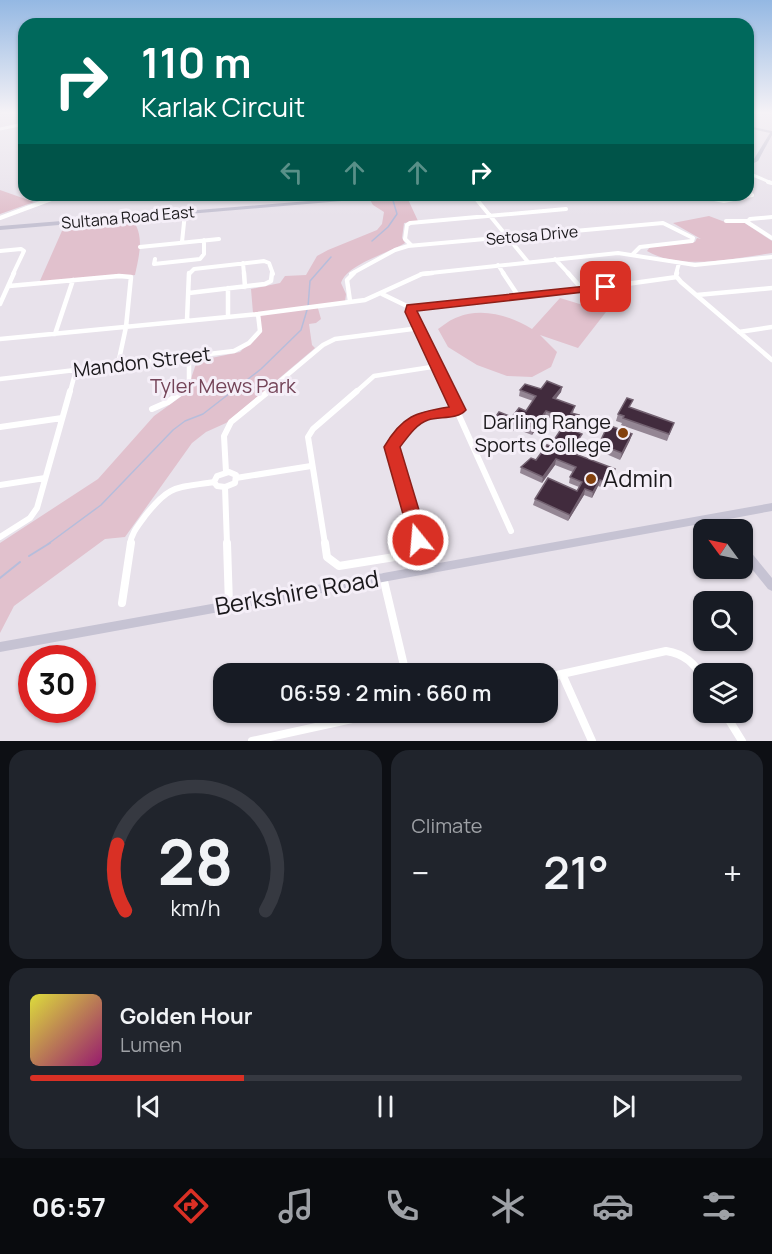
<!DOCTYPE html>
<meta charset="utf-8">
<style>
:root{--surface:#171b24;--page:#20242c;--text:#f1f3f6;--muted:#9ea1a6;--line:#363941;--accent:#d93025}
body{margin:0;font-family:Manrope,sans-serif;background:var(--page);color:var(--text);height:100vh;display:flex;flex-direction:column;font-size:22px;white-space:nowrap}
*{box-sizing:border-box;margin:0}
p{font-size:20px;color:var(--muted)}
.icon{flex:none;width:33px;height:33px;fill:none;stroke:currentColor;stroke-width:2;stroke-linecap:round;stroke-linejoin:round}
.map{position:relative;height:741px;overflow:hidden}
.side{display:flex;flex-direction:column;gap:9px;padding:9px;background:#0d0f14;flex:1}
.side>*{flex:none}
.hud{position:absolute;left:18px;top:18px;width:736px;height:183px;border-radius:18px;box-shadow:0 2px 4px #0004;background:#00695c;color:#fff;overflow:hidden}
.needle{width:39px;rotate:303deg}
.controls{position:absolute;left:693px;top:519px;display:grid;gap:12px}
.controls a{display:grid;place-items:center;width:60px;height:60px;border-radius:12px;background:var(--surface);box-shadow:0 2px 4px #0004;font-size:30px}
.speed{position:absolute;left:18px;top:645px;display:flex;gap:12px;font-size:30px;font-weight:700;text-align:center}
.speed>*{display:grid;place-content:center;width:78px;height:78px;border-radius:50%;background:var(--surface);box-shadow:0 2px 4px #0004;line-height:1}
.speed .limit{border:9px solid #d22;background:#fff;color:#111}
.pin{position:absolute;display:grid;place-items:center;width:51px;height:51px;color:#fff;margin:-26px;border-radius:12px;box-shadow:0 3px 9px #0006}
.me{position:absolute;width:66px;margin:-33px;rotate:343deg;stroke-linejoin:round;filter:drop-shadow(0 0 4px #0008)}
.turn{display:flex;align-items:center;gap:21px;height:126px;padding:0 24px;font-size:27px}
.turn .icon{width:78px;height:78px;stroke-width:2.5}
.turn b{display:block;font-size:42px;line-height:51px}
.lanes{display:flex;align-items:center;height:57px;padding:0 24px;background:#0003;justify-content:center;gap:30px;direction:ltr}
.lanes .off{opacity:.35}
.big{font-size:45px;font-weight:600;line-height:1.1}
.side .widget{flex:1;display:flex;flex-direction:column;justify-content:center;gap:9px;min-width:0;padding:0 21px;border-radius:18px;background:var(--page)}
.side .dial{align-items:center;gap:0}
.dial svg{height:156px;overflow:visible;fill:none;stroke:var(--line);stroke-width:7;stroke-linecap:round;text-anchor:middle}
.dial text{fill:var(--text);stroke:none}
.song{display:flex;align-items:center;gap:18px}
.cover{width:72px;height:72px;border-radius:9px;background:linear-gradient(135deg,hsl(60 70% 55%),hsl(320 70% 35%))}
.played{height:6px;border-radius:3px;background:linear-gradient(90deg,var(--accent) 30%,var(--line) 30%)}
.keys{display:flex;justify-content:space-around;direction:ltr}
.heat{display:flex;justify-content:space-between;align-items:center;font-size:33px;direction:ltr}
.side .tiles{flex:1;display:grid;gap:9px;grid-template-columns:1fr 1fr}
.widget:last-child{grid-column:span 2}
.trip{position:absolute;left:213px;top:663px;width:345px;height:60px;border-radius:18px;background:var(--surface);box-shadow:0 2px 4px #0004;font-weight:600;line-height:60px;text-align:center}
.dock{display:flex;height:96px;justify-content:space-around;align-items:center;background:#090b0e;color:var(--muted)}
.dock .icon{width:42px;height:42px}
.dock .current{color:var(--accent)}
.dock b{font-size:27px;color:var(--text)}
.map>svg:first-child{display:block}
.green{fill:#e1c1cd}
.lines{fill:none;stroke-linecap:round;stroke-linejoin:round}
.stream-far1{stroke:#b6bddb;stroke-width:1.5}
.stream{stroke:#b6bddb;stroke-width:2}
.street-far4{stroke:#fff;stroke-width:3}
.street-far3{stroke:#fff;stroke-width:4}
.street-far2{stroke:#fff;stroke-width:4.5}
.street-far1{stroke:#fff;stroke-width:6}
.street{stroke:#fff;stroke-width:8}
.secondary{fill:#c6c3d3;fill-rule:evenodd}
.wall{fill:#948694}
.shaded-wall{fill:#736271}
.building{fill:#412b3d;stroke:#736271;stroke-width:1.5}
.route{fill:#d93025;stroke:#8d1f18;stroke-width:1.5}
.poi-dot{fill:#83410e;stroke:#f5eff8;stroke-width:2}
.labels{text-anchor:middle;stroke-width:6;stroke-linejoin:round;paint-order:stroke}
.far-street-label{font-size:16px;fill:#1a181b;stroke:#f5eff8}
.street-label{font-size:20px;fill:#1a181b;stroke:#f5eff8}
.park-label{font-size:20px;fill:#744458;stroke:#f5eff8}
.poi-label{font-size:20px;fill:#1a181b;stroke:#f5eff8;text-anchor:end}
.near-poi-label{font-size:24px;fill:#1a181b;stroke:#f5eff8;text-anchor:start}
.near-street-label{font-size:24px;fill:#1a181b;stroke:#f5eff8}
</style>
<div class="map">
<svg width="772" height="741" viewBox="0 0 772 741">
<rect width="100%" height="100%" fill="#e8e2eb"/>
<!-- green -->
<path class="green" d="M0 190 34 202 0 214Z
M406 195 418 221 404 223 402 238 405 243C389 253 347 264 341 283L346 294 345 302 317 305 321 319 316 323 309 324 312 345 315 348 226 423 206 432 192 443 125 537 105 539 14 606 0 633V543L98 479 154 416 186 393 197 361 240 352 260 331 258 314 253 313 251 289 280 283 285 276 306 275 317 256 328 250 377 230 382 224 384 212 373 205 369 198Z
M709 216 725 222 740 220 772 241V253C735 258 681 271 647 251L650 247 695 242 697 238 701 239 673 223Z
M132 219C145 236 139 255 135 275L39 283 65 224Z
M560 298 606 312 578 348 540 335 557 352 551 367 532 377 507 376 477 365 448 347 438 329C444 325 451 319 458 317 482 307 512 316 532 329Z"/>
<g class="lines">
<!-- stream-far1 -->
<path class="stream-far1" d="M372 241 388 227 397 214 392 197
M308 307 310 281 331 257
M48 544 101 505 173 430 185 421 203 414 261 369 301 330 307 310"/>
<!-- stream -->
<path class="stream" d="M29 556 50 543
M0 578 20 562"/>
<!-- street-far4 -->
<path class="street-far4" d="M0 129 24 124
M748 173 772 183"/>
<!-- street-far3 -->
<path class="street-far3" d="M768 182 772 183
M473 195 528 262
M695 195 724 201 752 195 748 191
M772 217 750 219 747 222 772 238
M0 218 62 195
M726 221H747
M182 242 185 213
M411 245 405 239 407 225 410 223 566 209
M140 247 219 239
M0 251 21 249 24 251 13 274
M155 259 154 264 200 259 204 254V240
M555 259 569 274
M243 263 244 274
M498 265 504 274
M189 274 194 269 264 261 269 263 273 274
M351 274 395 250 408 246 663 223 693 238 692 241 640 247 633 254
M421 274 618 253 695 265 772 257
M676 274 679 263"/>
<!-- street-far2 -->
<path class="street-far2" d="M244 273 245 287
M503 273 519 297
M568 273 583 290
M677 273 676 276 681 282 772 360
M9 286 119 276 131 277 126 327 118 364
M228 288V315
M189 293 265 284 271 281 272 273
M382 294 411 308
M697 295 772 288
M350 301 347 280 354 273
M0 304 14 273
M187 320 189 273
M739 332 772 327
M55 334 73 280
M0 339 258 314 365 300 422 274 432 273
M0 379 234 351 249 343 260 331 258 314
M70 392 76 370
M181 392 189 380V356
M267 392 323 345 335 339 420 328
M356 392 374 376 438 366
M449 392 411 308 583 290 677 277"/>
<!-- street-far1 -->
<path class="street-far1" d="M448 391 511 531
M152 409 168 402 183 391
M0 427 62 418
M226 472 224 436 231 422 269 391
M229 472 236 475 235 483 225 487 217 486 214 482 217 476Z
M236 478 311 466
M0 485 45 478
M225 487 227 544
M0 537 30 518 37 508 70 391
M130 544C132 532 138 526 145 516 170 484 176 488 214 482
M325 544 308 437 313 429 357 391
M417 544 419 540 392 447 420 418 458 410"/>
<!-- street -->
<path class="street" d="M227 543 229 605
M325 543 327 557 339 566 407 555 415 549 418 543
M383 577 406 674
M122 603 131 543
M562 674 592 741
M548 677 666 651C685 654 694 663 704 679
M724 712 742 741
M252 741 384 712"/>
<!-- secondary -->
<path class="secondary" d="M748 126 772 131V135L758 161 748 166V163L754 159 770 133 748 128Z
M382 195H402L400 196 0 230V226Z
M772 503V511L729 519 736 530H717L711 522 0 652V642Z
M742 545 746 546 772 578V591L768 589 742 557Z"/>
</g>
<!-- wall -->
<path class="wall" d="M562 387 561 392 555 399 575 406 573 413 579 415 577 421 572 430 580 440 583 442 582 447 577 455 615 469 614 475 606 489 598 486 592 498 584 495 568 521 533 505 535 499 577 491 579 487 569 483 570 477 573 472 555 465 542 483 520 473 521 467 536 460 550 446 565 424 545 416 532 435 519 430 517 432 494 423 495 418 512 417 526 411 533 401 519 396 520 390 541 389Z
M631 408 674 423 667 441 621 425 622 423 616 421 618 414Z
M630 440 620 460 597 450 599 444Z"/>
<!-- shaded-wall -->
<path class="shaded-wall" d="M562 387 561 392 552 404 553 398Z
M546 411 545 416 532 435 533 429Z
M579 415 577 421 569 435 570 429Z
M632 434 630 440 620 460 622 453Z
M583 442 582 447 574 460 575 454Z
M556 459 555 465 542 483 543 477Z
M615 469 614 475 606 489 608 483Z
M600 480 598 486 592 498 593 492Z
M585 489 584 495 568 521 570 515Z"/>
<!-- building -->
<path class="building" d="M547 381 562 387 553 398 575 406 571 413 579 415 570 429 582 434 578 440 583 442 575 454 615 469 608 483 600 480 593 492 585 489 570 515 535 499 548 478 577 491 582 482 570 477 576 467 556 459 543 477 521 467 531 458 536 460 547 445 550 446 568 419 546 411 533 429 520 424 518 427 495 418 499 412 512 417 519 408 526 411 536 396 520 390 525 384 541 389Z
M627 398 633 400 629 407 674 423 669 434 623 418 624 416 618 414Z
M608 425 632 434 622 453 599 444Z"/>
<!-- sky -->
<linearGradient id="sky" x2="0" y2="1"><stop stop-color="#94b8e3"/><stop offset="0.52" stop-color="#f5f2f6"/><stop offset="1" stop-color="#f5f2f6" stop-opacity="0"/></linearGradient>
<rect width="772" height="216" fill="url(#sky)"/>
<!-- route -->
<path class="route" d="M606 284 610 285V289L417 311 466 410C457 420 439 416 428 420 416 424 407 438 400 447L428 540 425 546 418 548 412 546 384 447C402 416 416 412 449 407L405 312 407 305Z"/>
<!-- markers -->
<g class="poi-dot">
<circle cx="623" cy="433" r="6"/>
<circle cx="591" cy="479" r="6"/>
</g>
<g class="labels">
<!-- far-street labels -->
<g class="far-street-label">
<text transform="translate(128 217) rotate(-5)" y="6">Sultana Road East</text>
<text transform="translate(532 235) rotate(-5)" y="6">Setosa Drive</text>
</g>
<!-- street labels -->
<g class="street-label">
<text transform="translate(142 362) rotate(-7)" y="7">Mandon Street</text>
</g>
<!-- park labels -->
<g class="park-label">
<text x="223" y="393">Tyler Mews Park</text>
</g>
<!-- poi labels -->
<g class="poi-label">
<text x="611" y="429">Darling Range<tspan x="611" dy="23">Sports College</tspan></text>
</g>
<!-- near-poi labels -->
<g class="near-poi-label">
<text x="603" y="487">Admin</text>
</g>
<!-- near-street labels -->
<g class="near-street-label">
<text transform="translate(297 593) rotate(-10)" y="8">Berkshire Road</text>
</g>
</g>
</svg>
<div class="controls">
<a><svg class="needle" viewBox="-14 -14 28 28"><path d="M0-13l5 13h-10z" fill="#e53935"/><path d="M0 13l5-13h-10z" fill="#9ea1a6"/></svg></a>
<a><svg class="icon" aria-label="search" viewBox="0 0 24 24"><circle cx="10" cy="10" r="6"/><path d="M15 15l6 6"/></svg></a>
<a><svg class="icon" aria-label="layers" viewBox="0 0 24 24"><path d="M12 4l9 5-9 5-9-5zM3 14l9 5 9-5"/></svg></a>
</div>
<div class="speed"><div class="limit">30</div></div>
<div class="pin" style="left:606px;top:287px;background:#d93025"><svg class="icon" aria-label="arrive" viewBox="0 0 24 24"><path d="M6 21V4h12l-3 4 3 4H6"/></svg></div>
<svg class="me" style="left:418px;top:540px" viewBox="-20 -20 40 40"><circle r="17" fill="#d93025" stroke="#fff" stroke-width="3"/><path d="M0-11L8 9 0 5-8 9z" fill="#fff"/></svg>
<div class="trip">06:59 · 2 min · 660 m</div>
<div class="hud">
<div class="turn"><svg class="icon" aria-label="right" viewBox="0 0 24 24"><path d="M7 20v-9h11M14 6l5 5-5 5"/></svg><div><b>110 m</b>Karlak Circuit</div></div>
<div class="lanes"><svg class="icon off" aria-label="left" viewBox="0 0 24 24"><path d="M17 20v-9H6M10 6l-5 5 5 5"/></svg><svg class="icon off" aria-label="ahead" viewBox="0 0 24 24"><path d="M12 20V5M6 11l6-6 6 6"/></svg><svg class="icon off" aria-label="ahead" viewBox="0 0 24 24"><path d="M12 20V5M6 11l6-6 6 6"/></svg><svg class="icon" aria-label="right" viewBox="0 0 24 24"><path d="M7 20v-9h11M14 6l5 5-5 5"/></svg></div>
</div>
</div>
<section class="side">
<div class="tiles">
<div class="widget dial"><svg viewBox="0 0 100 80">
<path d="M14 69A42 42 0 1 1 86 69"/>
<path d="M14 69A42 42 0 0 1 10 35" stroke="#d93025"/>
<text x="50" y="56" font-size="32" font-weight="700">28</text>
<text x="50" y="72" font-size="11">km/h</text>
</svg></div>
<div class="widget"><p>Climate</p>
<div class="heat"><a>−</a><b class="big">21°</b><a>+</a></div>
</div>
<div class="widget">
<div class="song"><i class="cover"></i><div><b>Golden Hour</b><p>Lumen</p></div></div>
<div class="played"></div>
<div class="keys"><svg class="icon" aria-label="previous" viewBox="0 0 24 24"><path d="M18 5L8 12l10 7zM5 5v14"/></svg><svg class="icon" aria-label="pause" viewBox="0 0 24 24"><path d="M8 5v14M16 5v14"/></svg><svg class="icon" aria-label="next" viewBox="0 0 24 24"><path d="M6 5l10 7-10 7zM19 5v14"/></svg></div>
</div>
</div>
</section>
<nav class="dock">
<b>06:57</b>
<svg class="icon current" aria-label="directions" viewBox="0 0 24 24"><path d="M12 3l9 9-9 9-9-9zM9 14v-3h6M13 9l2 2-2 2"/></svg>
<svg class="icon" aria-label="music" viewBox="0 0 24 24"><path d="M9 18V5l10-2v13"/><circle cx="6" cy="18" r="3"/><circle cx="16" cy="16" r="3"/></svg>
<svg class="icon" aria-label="phone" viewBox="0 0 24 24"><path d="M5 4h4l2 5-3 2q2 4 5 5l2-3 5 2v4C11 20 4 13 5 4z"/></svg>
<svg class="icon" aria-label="climate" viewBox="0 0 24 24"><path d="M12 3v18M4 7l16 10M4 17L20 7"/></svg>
<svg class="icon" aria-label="car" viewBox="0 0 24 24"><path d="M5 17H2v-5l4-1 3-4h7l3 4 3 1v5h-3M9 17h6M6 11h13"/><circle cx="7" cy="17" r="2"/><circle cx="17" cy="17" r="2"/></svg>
<svg class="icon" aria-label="filters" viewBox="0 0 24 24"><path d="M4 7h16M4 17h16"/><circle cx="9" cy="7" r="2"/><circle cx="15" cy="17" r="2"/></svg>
</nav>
